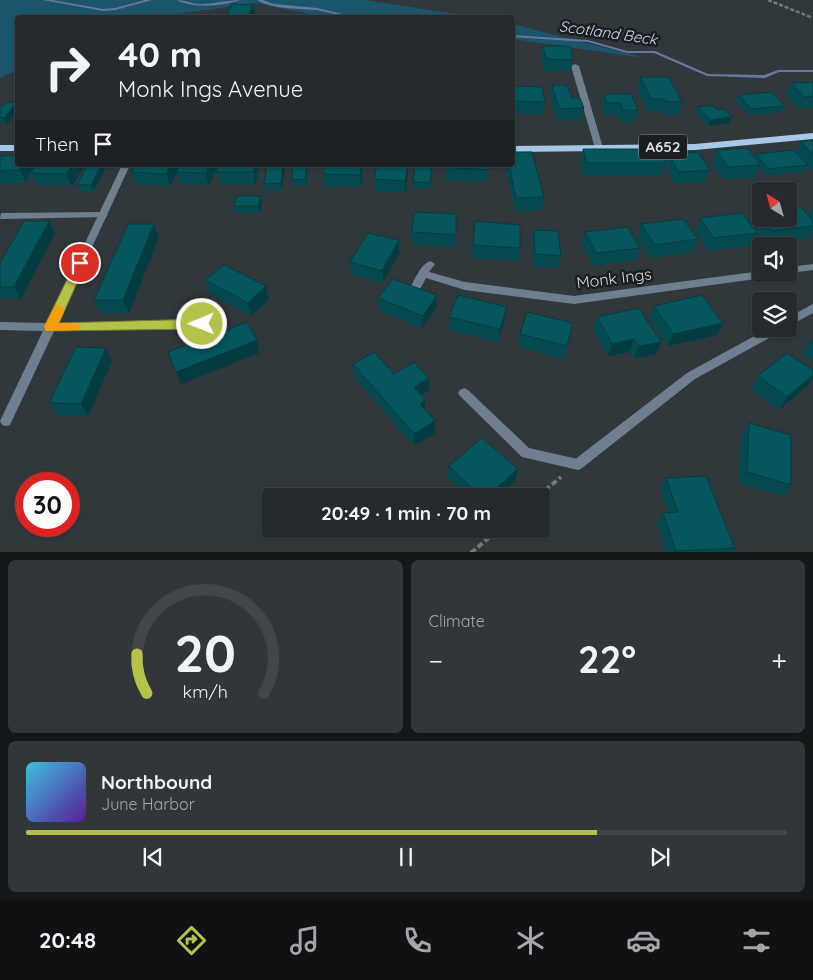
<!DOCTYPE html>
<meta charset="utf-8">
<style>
:root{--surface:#252a2c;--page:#313638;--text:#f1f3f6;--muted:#a3a7a9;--line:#424648;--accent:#b5c249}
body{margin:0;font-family:Quicksand,sans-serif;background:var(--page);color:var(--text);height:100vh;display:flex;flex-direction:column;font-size:19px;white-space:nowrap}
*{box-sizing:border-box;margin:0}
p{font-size:16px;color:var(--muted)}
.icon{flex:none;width:28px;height:28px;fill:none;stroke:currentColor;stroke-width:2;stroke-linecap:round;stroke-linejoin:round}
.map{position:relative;height:552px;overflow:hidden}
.sheet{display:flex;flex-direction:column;gap:8px;padding:8px;background:#141718;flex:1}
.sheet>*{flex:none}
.guide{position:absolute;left:15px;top:15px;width:500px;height:152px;border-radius:5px;box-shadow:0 1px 4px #0004,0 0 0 1px var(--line);background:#252a2c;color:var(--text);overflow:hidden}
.needle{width:32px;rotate:323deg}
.buttons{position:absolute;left:752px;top:182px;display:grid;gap:10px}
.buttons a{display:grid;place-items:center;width:45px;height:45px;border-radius:5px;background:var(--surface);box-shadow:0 1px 4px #0004,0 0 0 1px var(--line);font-size:25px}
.speed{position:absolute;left:15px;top:472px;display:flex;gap:10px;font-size:25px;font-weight:700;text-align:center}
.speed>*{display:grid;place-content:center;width:65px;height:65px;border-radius:50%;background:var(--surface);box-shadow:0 1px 4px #0004,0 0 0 1px var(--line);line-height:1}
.speed .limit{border:8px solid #d22;background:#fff;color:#111}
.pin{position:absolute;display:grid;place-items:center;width:42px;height:42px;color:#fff;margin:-21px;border:2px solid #fff;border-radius:50%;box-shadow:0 1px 5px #0007}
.me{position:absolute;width:55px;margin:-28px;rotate:269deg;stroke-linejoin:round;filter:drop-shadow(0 0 4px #0008)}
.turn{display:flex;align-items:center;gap:18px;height:105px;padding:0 20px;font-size:22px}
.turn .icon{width:65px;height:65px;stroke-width:2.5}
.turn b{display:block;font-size:35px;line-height:42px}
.then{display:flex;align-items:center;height:48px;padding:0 20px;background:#0003;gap:10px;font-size:19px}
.big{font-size:38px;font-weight:700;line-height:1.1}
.sheet .card{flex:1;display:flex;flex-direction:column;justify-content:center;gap:8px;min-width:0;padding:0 18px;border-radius:8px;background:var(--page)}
.sheet .dial{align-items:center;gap:0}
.dial svg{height:130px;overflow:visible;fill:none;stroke:var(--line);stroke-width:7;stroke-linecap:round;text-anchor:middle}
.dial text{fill:var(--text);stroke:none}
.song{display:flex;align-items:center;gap:15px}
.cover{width:60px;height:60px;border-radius:8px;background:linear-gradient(135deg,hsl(190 70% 55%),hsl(270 70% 35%))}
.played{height:5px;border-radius:2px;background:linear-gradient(90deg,var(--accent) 75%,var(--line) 75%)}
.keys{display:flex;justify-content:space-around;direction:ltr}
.heat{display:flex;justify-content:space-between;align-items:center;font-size:28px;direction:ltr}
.sheet .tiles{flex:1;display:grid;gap:8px;grid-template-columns:1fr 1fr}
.card:last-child{grid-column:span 2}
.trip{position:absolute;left:262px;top:488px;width:288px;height:50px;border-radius:5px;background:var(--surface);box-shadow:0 1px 4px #0004,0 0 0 1px var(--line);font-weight:700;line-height:50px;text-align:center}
.dock{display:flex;height:80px;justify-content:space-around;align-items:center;background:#0f1112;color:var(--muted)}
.dock .icon{width:35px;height:35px}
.dock .selected{color:var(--accent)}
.dock b{font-size:22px;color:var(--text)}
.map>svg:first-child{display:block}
.green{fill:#1b556b}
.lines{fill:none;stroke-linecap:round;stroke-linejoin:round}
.stream{fill:#6a76a2;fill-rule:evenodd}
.path-far1{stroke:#73797b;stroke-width:2.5;stroke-dasharray:4 2;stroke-linecap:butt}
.path{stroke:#73797b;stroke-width:4;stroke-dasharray:6 3;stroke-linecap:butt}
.service{fill:#707f90;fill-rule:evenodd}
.minor{fill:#707f90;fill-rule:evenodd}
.primary{fill:#a7c8e9;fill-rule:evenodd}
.wall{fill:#044a50}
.shaded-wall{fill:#043c41}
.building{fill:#05565d;stroke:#043c41}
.route{fill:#b5c249;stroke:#767e2f}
.slow{fill:#f59e0b}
.labels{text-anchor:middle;stroke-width:5;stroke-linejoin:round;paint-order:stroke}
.far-water-label{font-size:15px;font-style:italic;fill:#d1daf6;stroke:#1b1e20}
.shield{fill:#1b1e20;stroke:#9fa3a4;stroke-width:1}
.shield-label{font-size:15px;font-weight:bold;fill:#d8dcdd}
.street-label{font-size:16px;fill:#d8dcdd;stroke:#1b1e20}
</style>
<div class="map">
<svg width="813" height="553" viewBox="0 0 813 553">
<rect width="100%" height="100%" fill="#31383b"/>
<!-- green -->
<path class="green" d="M0 0H365L475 17H325L255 3 156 17 18 18 17 70 0 78Z
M512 24 645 58 513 39Z"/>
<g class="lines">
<!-- stream -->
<path class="stream" d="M43 0H52L103 9 115 8 145 0H152L115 10 103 11Z
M177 0C185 0 192 4 200 4 214 4 227 0 240 0 225 6 192 9 177 0Z
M257 0H263L274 4 317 8 359 18C344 18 330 12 316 10 296 8 274 10 257 0Z
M512 35 588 40 627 51H655L708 74 764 75 778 70H813V72H779L765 78 707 76 654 53H627L588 42 512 37Z"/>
<!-- path-far1 -->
<path class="path-far1" d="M768 0 813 18"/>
<!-- path -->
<path class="path" d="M538 496 561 477
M471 553 499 529"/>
<!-- service -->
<path class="service" d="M575 64 579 66 603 148 602 150H599L595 148 571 66Z
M103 212 108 215 106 217 0 219 1 213Z
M464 388 468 390 529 448 582 460 584 464 582 468 578 470 522 457 460 396 458 393 460 390Z"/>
<!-- minor -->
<path class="minor" d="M122 165H130L57 323 202 320 206 321 207 324 206 327 202 328 54 331 10 425 6 426 2 425 0 421 43 331 0 330V322L47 323Z
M430 261 435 264 429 272 465 282 574 296 761 271V274H768L763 278 574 304 465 290 426 278 419 291H411L410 288C415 279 421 264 430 261Z
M813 264V270L789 273V267Z
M813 304V313L789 326V317Z
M767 329H781L780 332 695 379 582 468 578 470 574 468 572 464 574 460 687 373Z"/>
<!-- primary -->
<path class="primary" d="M813 133V139L695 150 512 152V146L695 144Z
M0 145H18V151H0Z"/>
</g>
<!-- wall -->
<path class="wall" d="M253 5 255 16 254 18H226V17Z
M543 46 573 60 571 71H544L541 57Z
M640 77 682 102 679 114H663L661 110 647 111 637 89Z
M813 82V108L799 109 786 95 791 83Z
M552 85 572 98 584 108 582 120 557 121 550 97Z
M512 86 545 102 543 114 512 113Z
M604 94 638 110 635 122H620L618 115H604L601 106Z
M739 95 785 106 782 112 749 115 736 101Z
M0 106H3L7 124 0 123Z
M698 107 717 110 732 117 729 123 708 126 696 113Z
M813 140V172L807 167 805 172 765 175 759 167 754 178 723 179 712 162 716 150 754 158 756 154 796 152 800 142Z
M583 149 665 163 661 176H584L580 161Z
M668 154 710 170 705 182 675 184 665 166Z
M0 156 34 167 82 169 72 186 36 185 31 174 26 183 0 184Z
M178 165 179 167H217L209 185 180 184 177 173 170 186 135 184 131 172Z
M267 165H284L282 190H265L264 184Z
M293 165H307V185L293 186 292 180Z
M325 165H363L361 187H324L323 174Z
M377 165H408V175L405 193 375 191 374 179Z
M446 165H488L487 182 446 180Z
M505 165H512L544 197 542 210 515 211Z
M260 167 255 185 219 184 216 172Z
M105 169 94 191H80L77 185Z
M432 175 430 189 412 188 413 182Z
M262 203 259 213H235L234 206Z
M813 207V232L810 238 766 243 749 222 755 210 761 209V219H789L808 216Z
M456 214 455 247 412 245V232Z
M700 218 757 233 752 246 709 251 695 230Z
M49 221 55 233 21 299H0V263Z
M475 221 520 248 518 261 472 258Z
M154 224 159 237 129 313H100L94 300Z
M641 224 698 239 693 252 651 258 637 237Z
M534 230 561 256 558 268 533 267 532 243Z
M585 232 640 248 636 260 593 266 582 245Z
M399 240V253L383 283 351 275 350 262Z
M205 280 269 299 251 316 209 293Z
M437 295 436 308 422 328 379 311 378 298Z
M654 306 723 323 717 335 668 346 649 318Z
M507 307 505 319 498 342 449 330V317Z
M597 317 661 342 656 354 634 359 630 352 608 356 593 329Z
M573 323 564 359 518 347 520 334Z
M813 339V362L802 353 810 341Z
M112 361 88 416 57 415 49 403Z
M353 364 394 374 429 378V390L421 395 425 410 435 421V433L414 446 354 376Z
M813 370V377L808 385 779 410 751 389 758 376Z
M749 423 791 485 783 496 739 483 741 435Z
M449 466 518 469 515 481 499 496H467L448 478Z
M666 478 735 548 732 553H667L657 524 663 513 668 512 660 489Z"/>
<!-- shaded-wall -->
<path class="shaded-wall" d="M253 5 255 16 254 18H248Z
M17 102 18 111 7 124 4 118Z
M732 117 729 123 708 126 710 120Z
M23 165H33L34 167 26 183 20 170Z
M72 165H81L82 169 72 186 66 174Z
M101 165H103L105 169 94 191 91 185Z
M171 165H178L179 169 176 172 177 173 170 186 166 174Z
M209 165H216L217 167 209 185 206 173Z
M255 165H260V167L255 185 253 172Z
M283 165H284L285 167 282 190 281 183Z
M306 165H307V185L306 179Z
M361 165H363V167L361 187 360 175Z
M408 165V175L405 193V181Z
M261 196 262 203 259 213 258 206Z
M49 221 55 233 21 299 14 287Z
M154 224 159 237 129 313 123 300Z
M399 240V253L383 283 382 271Z
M266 286 269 299 251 316 248 303Z
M437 295 436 308 422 328 423 316Z
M507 307 505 319 498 342 500 329Z
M723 323 717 335 668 346 673 334Z
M634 339 630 352 608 356 612 344Z
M257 340 259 353 181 384 176 372Z
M661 342 656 354 634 359 639 346Z
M106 348 112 361 88 416 81 404Z
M813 375V377L808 385 779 410 787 397Z
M429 378V390L413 400 414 387Z
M425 400V412L420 404Z
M435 421V433L414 446V434Z
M518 469 515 481 499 496H488Z"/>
<!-- building -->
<path class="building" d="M232 4 253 5 248 17H226Z
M543 46H570L573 60 546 59Z
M640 77H669L682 102H666L664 99H651Z
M813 82V96L804 97 791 83Z
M552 85H567L572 98H580L584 108 559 109Z
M512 86 542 87 545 102 512 101Z
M771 92 785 106 751 109 739 95Z
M604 94H631L638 110H623L621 103H607Z
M7 102H17L4 118 0 117V106H3Z
M712 105 717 110 724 109 732 117 710 120 698 107Z
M813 140V154L800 142Z
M748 148 760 165 728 167 716 150Z
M583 149H659L665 163H587Z
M794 150 808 165 768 169 756 154Z
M512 152H532L544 197 516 198 509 165H512Z
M698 152 710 170 679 172 668 154Z
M18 155V165H23L20 170 0 171V156Z
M36 165H72L66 174 30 173Z
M87 165H101L91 185H77Z
M135 165H171L166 174 131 172Z
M180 165H209L206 173 176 172Z
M218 165H255L253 172H216Z
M267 165H283L281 183 264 184Z
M293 165H306V179L292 180Z
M325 165H361L360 175 323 174Z
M377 165H408L405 181 374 179Z
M446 165H488V170L446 167Z
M415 167 432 168 430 183 413 182Z
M237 196H261L258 206H234Z
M799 205 813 221V226L772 231 762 219H789V206Z
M761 209V218L755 210Z
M414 212 456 214V235L412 232Z
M742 213 757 233 714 238 700 218Z
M683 219 698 239 655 245 641 224Z
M24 221H49L14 287H0V263Z
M475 221 520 225V248L473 245Z
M128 224H154L123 300H94Z
M628 227 640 248 596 253 585 232Z
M534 230 558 231 561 256 535 254Z
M368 233 399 240 382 271 350 262Z
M224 265 266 286 248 303 205 280Z
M393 279 437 295 423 316 378 298Z
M458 295 507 307 500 329 449 317Z
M702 295 723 323 673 334 654 306Z
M639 308 661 342 639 346 634 339 612 344 597 317Z
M527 312 573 323 567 346 520 334Z
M247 322 257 340 176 372 168 352Z
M813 339V344L810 341Z
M76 347 106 348 81 404 49 403Z
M374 352 394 374 414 362 429 378 414 387 425 400 420 404 435 421 414 434 353 364Z
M787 353 813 370V375L787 397 758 376Z
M749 423 791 435V485L747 472Z
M482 438 518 469 488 496H480L449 466Z
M706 476 735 548 676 551 663 513 678 512 666 478Z"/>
<!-- route -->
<path class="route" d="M80 259 86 263 59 323 202 319 206 321 208 324 206 327 202 329 46 331 44 327 75 263Z"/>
<!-- slow -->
<path class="slow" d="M59 305 65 309 59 323 79 324 81 327 79 330 46 331 44 327 55 306Z"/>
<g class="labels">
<!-- far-water labels -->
<g class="far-water-label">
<text transform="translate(608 33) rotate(8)" y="5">Scotland Beck</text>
</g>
<!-- shield labels -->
<rect class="shield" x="639" y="134.5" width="48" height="25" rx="4"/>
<g class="shield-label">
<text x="663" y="152">A652</text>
</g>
<!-- street labels -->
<g class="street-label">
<text transform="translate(614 278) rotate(-7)" y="6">Monk Ings</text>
</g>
</g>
</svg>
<div class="buttons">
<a><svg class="needle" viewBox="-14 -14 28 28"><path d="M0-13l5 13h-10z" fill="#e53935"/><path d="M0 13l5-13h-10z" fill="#a3a7a9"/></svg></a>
<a><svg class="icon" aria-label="sound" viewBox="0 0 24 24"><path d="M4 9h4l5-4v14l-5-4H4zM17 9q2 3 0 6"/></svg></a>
<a><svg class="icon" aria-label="layers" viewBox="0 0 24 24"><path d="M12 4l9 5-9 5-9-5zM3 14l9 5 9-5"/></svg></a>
</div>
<div class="speed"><div class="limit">30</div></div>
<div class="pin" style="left:80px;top:263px;background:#d93025"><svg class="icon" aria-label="arrive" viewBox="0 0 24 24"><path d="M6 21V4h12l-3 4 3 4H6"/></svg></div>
<svg class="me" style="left:202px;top:324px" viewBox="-20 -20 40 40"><circle r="17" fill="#b5c249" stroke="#fff" stroke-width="3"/><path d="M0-11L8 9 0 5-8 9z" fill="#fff"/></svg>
<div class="trip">20:49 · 1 min · 70 m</div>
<div class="guide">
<div class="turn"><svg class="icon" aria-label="right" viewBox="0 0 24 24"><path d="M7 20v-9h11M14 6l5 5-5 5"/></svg><div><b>40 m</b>Monk Ings Avenue</div></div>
<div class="then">Then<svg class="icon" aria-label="arrive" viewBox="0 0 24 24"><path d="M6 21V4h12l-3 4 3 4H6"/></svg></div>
</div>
</div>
<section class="sheet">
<div class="tiles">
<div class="card dial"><svg viewBox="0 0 100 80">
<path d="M14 69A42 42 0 1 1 86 69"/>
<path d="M14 69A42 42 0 0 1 8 45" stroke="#b5c249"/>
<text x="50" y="56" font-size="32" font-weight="700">20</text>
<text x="50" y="72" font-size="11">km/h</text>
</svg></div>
<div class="card"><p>Climate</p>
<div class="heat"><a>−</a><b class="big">22°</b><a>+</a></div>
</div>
<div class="card">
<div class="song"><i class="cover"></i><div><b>Northbound</b><p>June Harbor</p></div></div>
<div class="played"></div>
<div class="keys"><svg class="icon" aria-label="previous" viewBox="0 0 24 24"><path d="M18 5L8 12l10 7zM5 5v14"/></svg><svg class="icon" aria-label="pause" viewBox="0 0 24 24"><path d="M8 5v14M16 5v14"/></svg><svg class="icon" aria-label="next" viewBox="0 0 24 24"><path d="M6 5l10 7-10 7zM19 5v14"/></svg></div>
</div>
</div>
</section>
<nav class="dock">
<b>20:48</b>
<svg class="icon selected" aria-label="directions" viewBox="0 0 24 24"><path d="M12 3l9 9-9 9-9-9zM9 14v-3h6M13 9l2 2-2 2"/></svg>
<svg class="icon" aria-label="music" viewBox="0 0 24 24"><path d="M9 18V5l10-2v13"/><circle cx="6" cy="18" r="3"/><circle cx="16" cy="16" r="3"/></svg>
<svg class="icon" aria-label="phone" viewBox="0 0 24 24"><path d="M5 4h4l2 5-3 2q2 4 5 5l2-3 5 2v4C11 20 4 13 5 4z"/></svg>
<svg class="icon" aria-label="climate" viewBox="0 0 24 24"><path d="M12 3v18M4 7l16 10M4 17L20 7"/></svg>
<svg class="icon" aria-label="car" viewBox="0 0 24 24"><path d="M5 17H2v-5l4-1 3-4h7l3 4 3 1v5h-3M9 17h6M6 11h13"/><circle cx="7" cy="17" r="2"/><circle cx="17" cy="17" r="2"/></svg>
<svg class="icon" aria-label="filters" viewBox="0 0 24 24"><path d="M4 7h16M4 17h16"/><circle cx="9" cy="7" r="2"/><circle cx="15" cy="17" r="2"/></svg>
</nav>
